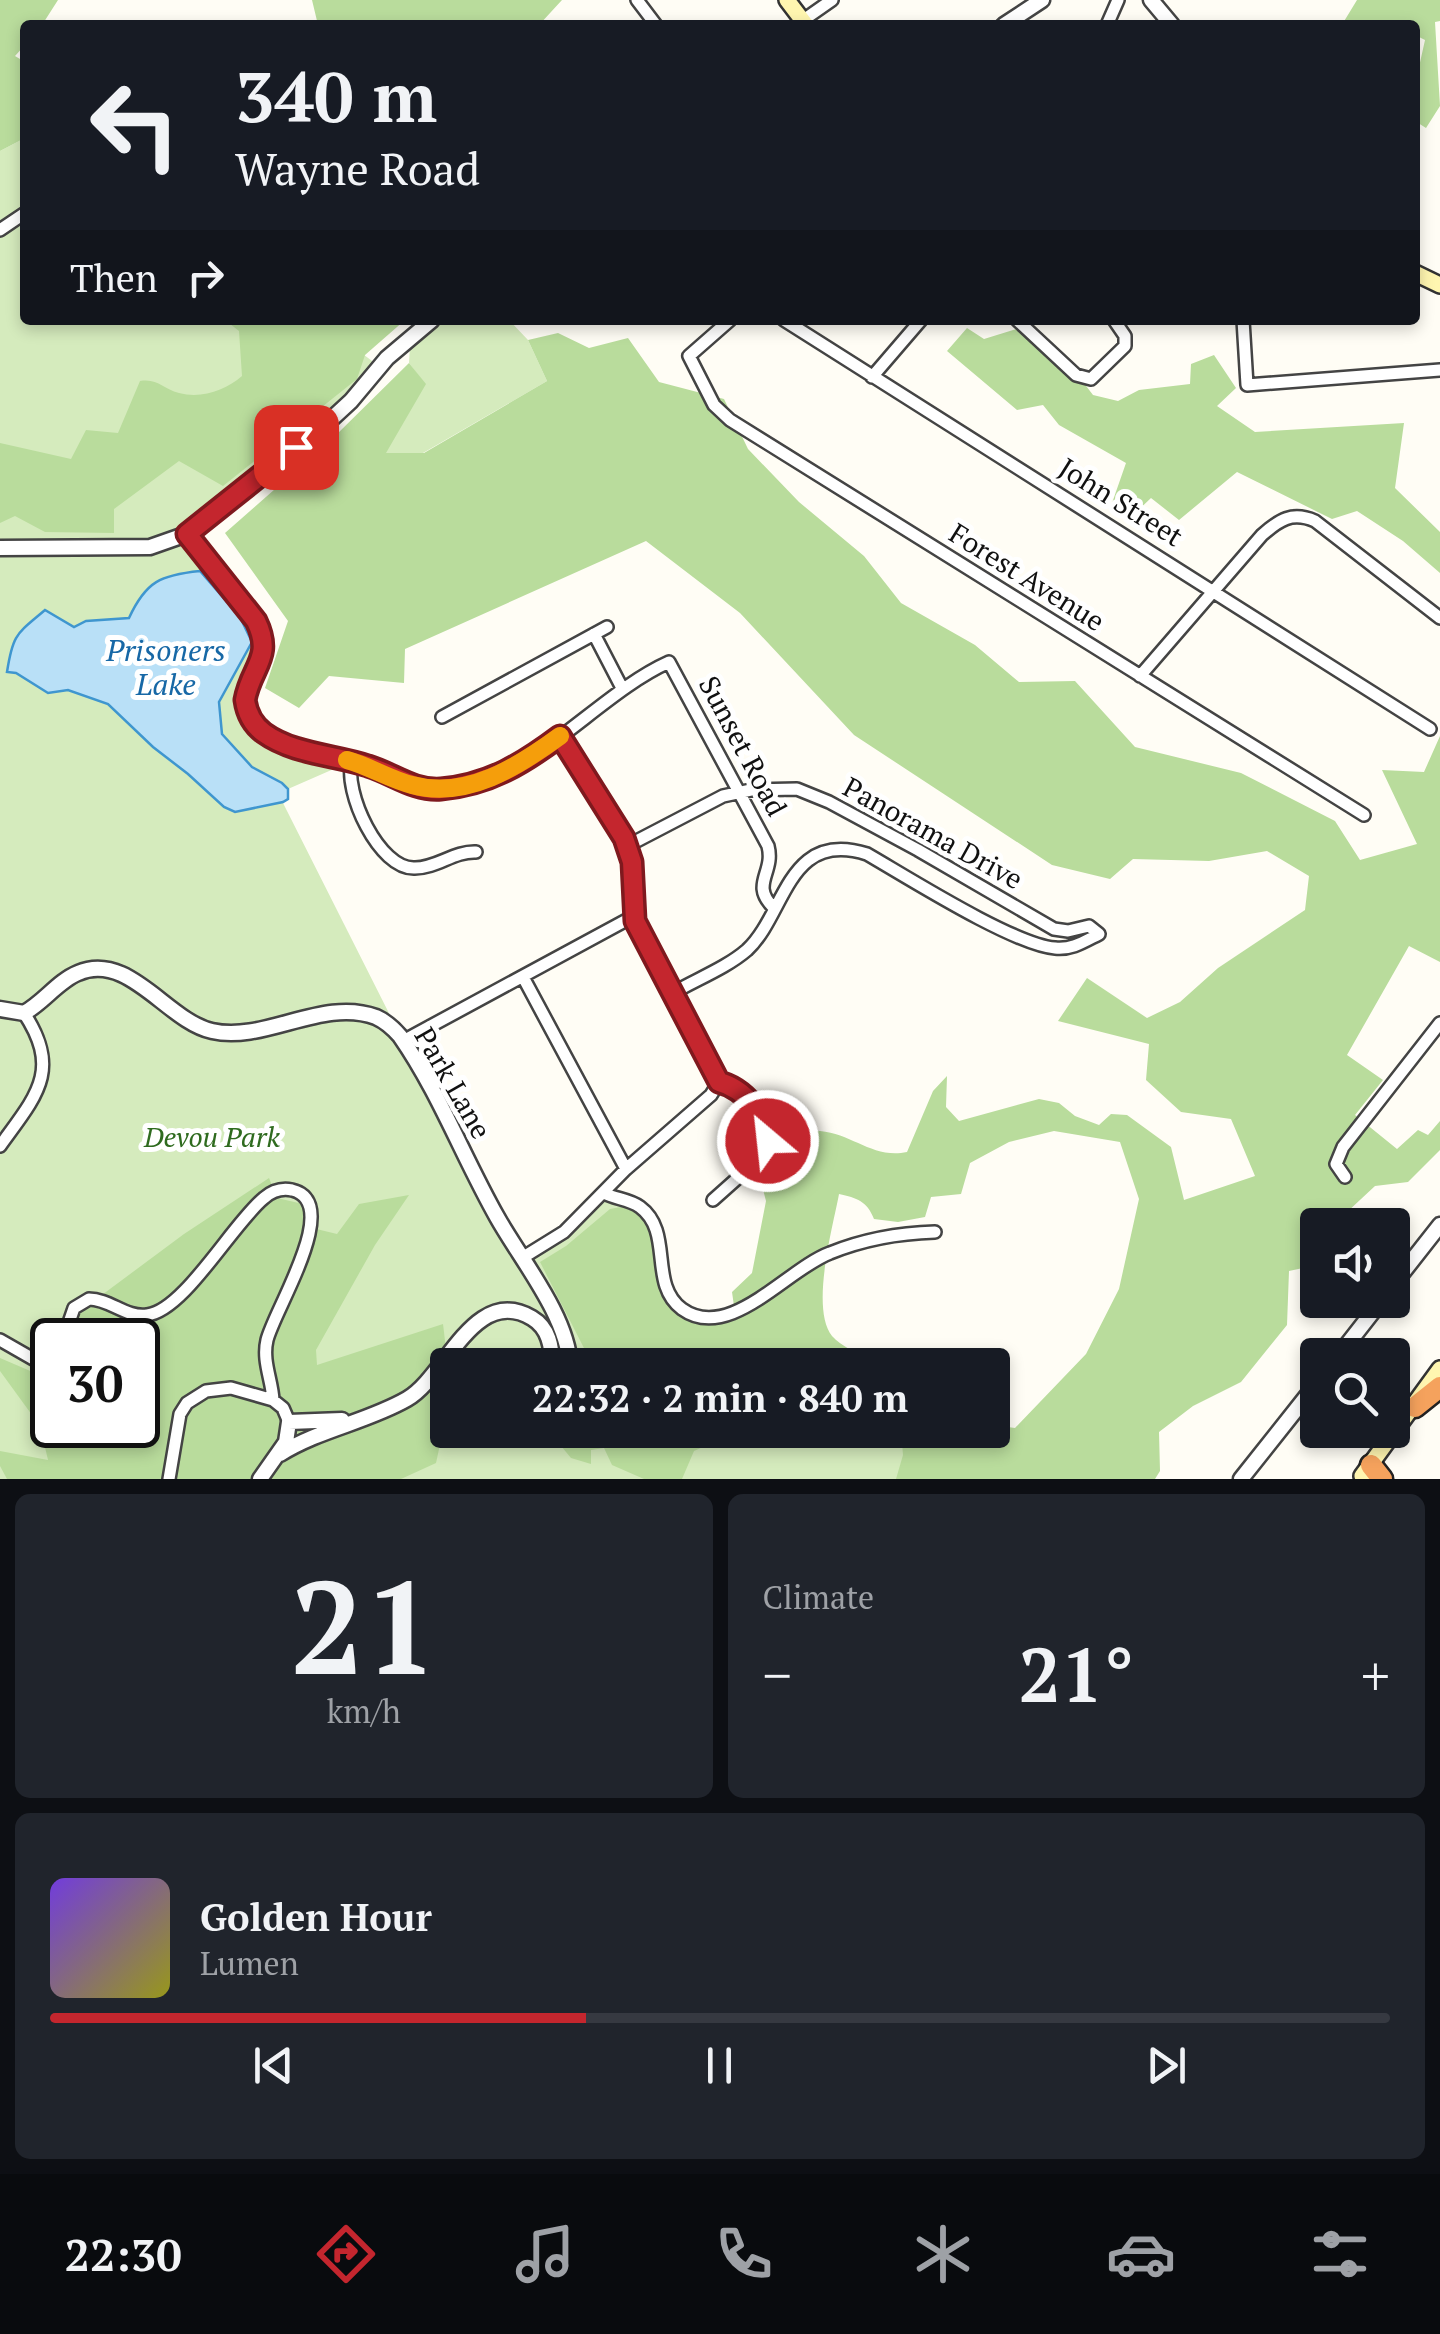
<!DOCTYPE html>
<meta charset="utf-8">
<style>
:root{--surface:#171b24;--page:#20242c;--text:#f1f3f6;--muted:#9ea1a6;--line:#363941;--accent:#c4262e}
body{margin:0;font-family:"PT Serif",serif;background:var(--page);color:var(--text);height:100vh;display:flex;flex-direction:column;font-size:38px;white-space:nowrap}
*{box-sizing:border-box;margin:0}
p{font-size:32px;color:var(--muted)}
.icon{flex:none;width:55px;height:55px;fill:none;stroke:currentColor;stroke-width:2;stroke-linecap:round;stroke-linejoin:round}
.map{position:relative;height:1479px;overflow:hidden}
.side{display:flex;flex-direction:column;gap:15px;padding:15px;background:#0d0f14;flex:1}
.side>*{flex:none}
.hud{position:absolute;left:20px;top:20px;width:1400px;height:305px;border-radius:10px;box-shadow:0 5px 15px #0003;background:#171b24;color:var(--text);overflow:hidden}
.tools{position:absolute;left:1300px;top:1208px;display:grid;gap:20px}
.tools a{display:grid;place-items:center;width:110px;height:110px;border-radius:10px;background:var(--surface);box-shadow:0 5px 15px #0003;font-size:50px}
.speed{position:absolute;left:30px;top:1318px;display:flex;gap:20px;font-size:50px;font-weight:700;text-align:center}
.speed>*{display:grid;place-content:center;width:130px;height:130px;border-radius:50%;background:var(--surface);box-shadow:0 5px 15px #0003;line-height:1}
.speed .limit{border:5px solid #111;border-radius:15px;background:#fff;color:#111}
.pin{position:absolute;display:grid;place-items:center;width:85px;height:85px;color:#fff;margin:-42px;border-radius:20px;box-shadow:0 5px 15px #0006}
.me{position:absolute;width:110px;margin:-55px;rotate:332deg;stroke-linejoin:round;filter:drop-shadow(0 0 8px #0008)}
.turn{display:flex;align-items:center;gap:35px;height:210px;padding:0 50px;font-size:45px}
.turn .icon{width:130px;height:130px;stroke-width:2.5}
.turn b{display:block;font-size:70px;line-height:85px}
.then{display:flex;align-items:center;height:95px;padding:0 50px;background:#0003;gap:20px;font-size:38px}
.big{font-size:75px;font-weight:600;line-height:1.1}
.side .tile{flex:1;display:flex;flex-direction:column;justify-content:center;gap:15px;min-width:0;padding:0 35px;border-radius:15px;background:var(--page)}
.side .dial{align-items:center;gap:0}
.dial b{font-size:130px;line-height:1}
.song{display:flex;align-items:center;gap:30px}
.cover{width:120px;height:120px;border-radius:15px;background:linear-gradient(135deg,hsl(260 70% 55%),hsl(60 70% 35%))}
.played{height:10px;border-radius:5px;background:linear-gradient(90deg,var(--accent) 40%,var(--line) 40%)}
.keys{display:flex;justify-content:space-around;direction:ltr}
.heat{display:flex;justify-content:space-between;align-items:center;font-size:55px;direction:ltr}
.side .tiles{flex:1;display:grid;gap:15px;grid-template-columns:1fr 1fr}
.tile:last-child{grid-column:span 2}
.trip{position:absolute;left:430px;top:1348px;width:580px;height:100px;border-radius:10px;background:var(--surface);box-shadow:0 5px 15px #0003;font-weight:600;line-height:100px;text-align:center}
.tabs{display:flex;height:160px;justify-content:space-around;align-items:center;background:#090b0e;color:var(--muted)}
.tabs .icon{width:70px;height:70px}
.tabs .active{color:var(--accent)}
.tabs b{font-size:45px;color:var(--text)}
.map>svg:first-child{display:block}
.green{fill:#d5ebbd;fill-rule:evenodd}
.forest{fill:#b9dc9c}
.water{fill:#b9e0f7;stroke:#3f96cf;stroke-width:2.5}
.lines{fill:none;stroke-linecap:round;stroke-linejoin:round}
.minor-casing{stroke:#444;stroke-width:16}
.tertiary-casing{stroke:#444;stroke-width:19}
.secondary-casing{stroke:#333;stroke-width:20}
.motorway-casing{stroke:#222;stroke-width:25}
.minor{stroke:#fff;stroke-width:11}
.tertiary{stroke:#fff;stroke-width:14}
.secondary{stroke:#fff6b0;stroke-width:15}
.motorway{stroke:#f5a25d;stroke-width:20}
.route-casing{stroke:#7f191e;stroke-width:25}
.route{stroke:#c4262e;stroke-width:18}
.slow{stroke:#f59e0b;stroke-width:18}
.labels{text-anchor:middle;stroke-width:10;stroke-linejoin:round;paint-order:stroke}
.street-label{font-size:28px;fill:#111;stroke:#fff}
.park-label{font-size:28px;font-style:italic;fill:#2f6b1f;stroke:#fff}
.water-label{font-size:30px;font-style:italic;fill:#1768a6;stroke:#fff}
</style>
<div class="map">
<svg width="1440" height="1479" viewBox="0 0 1440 1479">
<rect width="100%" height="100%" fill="#fffdf5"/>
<!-- green -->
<path class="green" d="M25 138V320H318L380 367 351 401 187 534 263 636 245 700 267 735 352 761 288 789V799L283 803 403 1041 521 1257 551 1241 604 1193 630 1202 662 1263 677 1304 835 1365H448V1430H901L951 1479H0V151ZM52 1340H138V1425H52Z
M441 320H509L528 340 547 381 423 453H385L425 384 409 363 410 345Z"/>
<!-- forest -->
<path class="forest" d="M0 0H58L42 25H25V45L15 56 25 62V138L0 151Z
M312 0H562L539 25H318Z
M1357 0H1440V21L1435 22 1440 106 1426 128 1415 121V85L1425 40 1415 35V25H1289L1312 20 1343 23Z
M225 320H405L365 355 357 379 223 486 179 461 114 509V533L45 532 15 516 0 523V443L71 459 86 430 118 433 140 381C158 378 163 389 179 393 202 399 226 390 242 376L239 331Z
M1023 327 1080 378 1093 395 1118 401 1139 390 1190 384 1191 364 1214 355 1236 388 1217 406 1255 432 1404 423 1395 488 1440 532V573L1403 541 1357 511 1332 519 1237 472 1179 520 1151 498 1130 518 1111 506 1126 463 1059 425 1043 405 1017 410 947 351 967 328 984 339Z
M558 333 589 348 628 338 659 382 724 399 748 449 799 502 864 556 901 603 975 645 1019 682 1075 681 1135 747 1241 773 1335 821 1360 860 1417 844 1382 770 1424 772 1440 736V962L1409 946 1347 1055 1383 1080 1355 1115 1397 1149 1418 1130 1428 1135 1440 1121V1150L1408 1182 1375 1186 1346 1213 1340 1225H1318L1317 1265 1289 1271 1287 1325 1241 1382 1193 1406 1159 1432 1160 1471 1155 1479H896L903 1455 901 1430H992L993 1425 1015 1428 1086 1354 1119 1289 1139 1199 1120 1142 1054 1131 1009 1142 970 1163 961 1194 931 1197 925 1217 898 1222 874 1219C867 1201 857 1198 839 1194 833 1227 810 1308 832 1336 841 1347 859 1352 870 1365H590L586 1352 540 1262 566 1246 610 1209 636 1204 653 1222 665 1283 693 1315 735 1313 732 1292 752 1273 766 1201 759 1174 793 1181 814 1162 787 1139C797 1136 809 1130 820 1131 853 1134 873 1159 907 1152L933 1091 947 1076 946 1107 959 1121 1039 1099 1059 1103 1075 1116 1099 1125 1111 1114 1127 1115 1171 1147 1184 1200 1255 1176 1231 1119 1181 1112 1146 1080 1149 1044 1058 1021 1087 978 1147 1018 1180 1002 1218 968 1305 910 1309 876 1267 851 1209 861 1133 859 1110 879 1052 865 854 735 740 613 646 541 405 649 404 683 329 676 299 708 265 688 288 621 225 533 333 438 409 363 426 384 386 453H424L547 381 528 340Z
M269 1178 277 1198 303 1204 304 1226 337 1234 359 1204 409 1195 375 1245 316 1350 317 1365 443 1324C450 1377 448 1411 436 1463L401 1479H7L0 1466V1451L48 1460 40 1426 0 1371V1358L42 1376 52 1370V1425H138V1340H75L79 1312 184 1234Z
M583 1430H741L694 1451 682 1479H644L612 1465 604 1448 591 1450V1464L571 1458 561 1446 578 1439Z"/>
<!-- water -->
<path class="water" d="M200 571 240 617 252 642 219 702 222 734 252 767 282 783 288 789V799L283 802 235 812 224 807 188 774 153 747 108 704 68 690 48 693 16 673 7 672C13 633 17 634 45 610L74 627 86 621 129 618C146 581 161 575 200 571Z"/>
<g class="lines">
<defs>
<path id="minor" d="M637 0 656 25
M802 21 832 0
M1107 25 1118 0
M0 230 25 213
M730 320 689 356 714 405 730 420 1364 815
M784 320 1430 729
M1017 320 1076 375 1091 379 1125 346V336L1114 320
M1243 320 1247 385 1440 370
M872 377 921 320
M187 534 257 621C279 669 232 681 248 714 264 746 305 748 335 757 347 760 360 763 372 767 392 775 408 787 429 789 520 797 591 697 669 662L768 846C775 873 750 884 773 907
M594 634 622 688
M1140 676 1262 535C1279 520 1292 511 1315 521L1440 618
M442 717 607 627
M561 736 624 838 632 863 634 916 645 943 719 1082 743 1095 767 1128 768 1141 759 1159 713 1200
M352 761C343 791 379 870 415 868 437 868 454 851 476 852
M627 846 723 796 751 790 797 789 829 802 918 850 1054 929 1068 931 1089 926 1099 934C1085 941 1072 950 1055 948 1014 945 907 877 867 854 787 829 786 914 747 950 726 968 697 979 673 993
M523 977 626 1169
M403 1041 634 916
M0 1146C36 1096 62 1071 24 1013
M1345 1177 1336 1164 1343 1147 1440 1023
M604 1193C615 1199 629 1199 640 1207 674 1232 648 1284 682 1309 729 1343 787 1269 830 1253 862 1240 900 1233 935 1232
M522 1258 564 1232 626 1169 711 1095 719 1082
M0 1340 35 1360 52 1357
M63 1340 74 1308 89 1299C110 1299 126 1318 147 1315 184 1311 233 1223 264 1198 272 1191 282 1188 292 1190 344 1202 274 1310 267 1340 262 1361 272 1380 273 1400
M169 1479 180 1414 187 1403 206 1391 231 1388 273 1400 283 1408 289 1422"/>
<path id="tertiary" d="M1151 0 1172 25
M1004 25 1042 0
M0 548 150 547 187 534 325 425 351 401 387 358 432 320
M0 1009 24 1013C43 1003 58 981 78 973 129 951 167 1021 212 1031 265 1043 323 997 376 1017 385 1021 394 1029 400 1036 439 1092 463 1157 497 1217 521 1260 567 1315 570 1365
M1392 1286 1440 1225
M1339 1355 1382 1300
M280 1454C320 1429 367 1422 407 1399 446 1377 474 1284 532 1318 549 1328 552 1347 552 1365
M260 1479 286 1442 289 1422 342 1420
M1241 1479 1318 1382"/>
<path id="secondary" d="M787 0 806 25
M1415 273 1440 285
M1365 1479 1362 1476 1440 1369"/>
<path id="motorway" d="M1415 1407 1440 1387
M1371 1465 1382 1479"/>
</defs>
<!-- minor casing -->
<use href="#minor" class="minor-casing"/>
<!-- tertiary casing -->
<use href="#tertiary" class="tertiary-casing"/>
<!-- secondary casing -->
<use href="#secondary" class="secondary-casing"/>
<!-- motorway casing -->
<use href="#motorway" class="motorway-casing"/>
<!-- minor -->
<use href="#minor" class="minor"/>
<!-- tertiary -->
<use href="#tertiary" class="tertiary"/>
<!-- secondary -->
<use href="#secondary" class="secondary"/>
<!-- motorway -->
<use href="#motorway" class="motorway"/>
</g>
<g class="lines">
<defs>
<path id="route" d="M296 447 187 534 256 621C274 658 251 666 245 700 247 714 253 725 264 733 293 754 335 755 368 766 394 774 413 791 441 789 489 785 524 763 560 736L624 838 632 862 635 921 719 1082C743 1088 768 1116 768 1141"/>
</defs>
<!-- route casing -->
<use href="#route" class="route-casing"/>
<!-- route -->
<use href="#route" class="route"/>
<!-- slow -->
<path class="slow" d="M347 760C369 766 389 779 412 785 467 800 519 766 560 736"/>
</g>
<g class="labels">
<!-- street labels -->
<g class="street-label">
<text transform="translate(1121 502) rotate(32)" y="10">John Street</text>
<text transform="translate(1027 577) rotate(32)" y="10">Forest Avenue</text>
<text transform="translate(743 746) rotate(62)" y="10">Sunset Road</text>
<text transform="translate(933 833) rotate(29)" y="10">Panorama Drive</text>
<text transform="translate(453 1083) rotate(60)" y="10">Park Lane</text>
</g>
<!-- park labels -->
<g class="park-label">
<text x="212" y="1147">Devou Park</text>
</g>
<!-- water labels -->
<g class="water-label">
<text x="166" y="661">Prisoners<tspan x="166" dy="34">Lake</tspan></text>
</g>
</g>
</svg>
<div class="tools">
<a><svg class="icon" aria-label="sound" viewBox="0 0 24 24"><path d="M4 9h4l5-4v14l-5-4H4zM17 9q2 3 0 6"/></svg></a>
<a><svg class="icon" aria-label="search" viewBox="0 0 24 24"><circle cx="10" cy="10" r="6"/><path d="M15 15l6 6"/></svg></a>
</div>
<div class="speed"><div class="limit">30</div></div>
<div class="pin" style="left:296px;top:447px;background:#d93025"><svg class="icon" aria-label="arrive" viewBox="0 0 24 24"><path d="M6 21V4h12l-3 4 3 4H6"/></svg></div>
<svg class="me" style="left:768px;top:1141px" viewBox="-20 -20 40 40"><circle r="17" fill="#c4262e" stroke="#fff" stroke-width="3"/><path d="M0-11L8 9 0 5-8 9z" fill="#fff"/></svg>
<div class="trip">22:32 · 2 min · 840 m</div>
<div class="hud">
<div class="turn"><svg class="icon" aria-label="left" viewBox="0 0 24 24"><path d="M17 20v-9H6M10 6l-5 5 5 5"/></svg><div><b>340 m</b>Wayne Road</div></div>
<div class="then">Then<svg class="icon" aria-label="right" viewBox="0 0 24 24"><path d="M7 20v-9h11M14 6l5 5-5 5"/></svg></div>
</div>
</div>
<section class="side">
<div class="tiles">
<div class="tile dial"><b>21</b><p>km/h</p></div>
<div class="tile"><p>Climate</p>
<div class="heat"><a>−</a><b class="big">21°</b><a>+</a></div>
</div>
<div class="tile">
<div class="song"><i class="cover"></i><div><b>Golden Hour</b><p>Lumen</p></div></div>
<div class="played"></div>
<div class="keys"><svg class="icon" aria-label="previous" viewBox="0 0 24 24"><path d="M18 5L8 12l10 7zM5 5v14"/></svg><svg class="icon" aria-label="pause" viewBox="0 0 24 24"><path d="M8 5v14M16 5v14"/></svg><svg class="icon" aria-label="next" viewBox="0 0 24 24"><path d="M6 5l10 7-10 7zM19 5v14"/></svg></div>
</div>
</div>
</section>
<nav class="tabs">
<b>22:30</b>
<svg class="icon active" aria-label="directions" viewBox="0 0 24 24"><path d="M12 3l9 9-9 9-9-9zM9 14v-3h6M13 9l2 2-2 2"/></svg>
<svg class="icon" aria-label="music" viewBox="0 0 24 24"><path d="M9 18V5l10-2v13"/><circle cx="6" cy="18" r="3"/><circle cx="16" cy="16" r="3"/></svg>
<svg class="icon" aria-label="phone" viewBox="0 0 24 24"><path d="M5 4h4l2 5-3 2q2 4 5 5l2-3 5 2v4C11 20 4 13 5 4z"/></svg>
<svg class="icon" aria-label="climate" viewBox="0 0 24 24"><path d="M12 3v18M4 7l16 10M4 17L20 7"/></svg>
<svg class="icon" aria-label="car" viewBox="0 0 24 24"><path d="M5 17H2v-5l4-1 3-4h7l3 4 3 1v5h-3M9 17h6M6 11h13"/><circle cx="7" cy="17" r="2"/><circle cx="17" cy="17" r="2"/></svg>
<svg class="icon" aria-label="filters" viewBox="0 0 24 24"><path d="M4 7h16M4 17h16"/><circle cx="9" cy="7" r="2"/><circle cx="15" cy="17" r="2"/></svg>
</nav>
